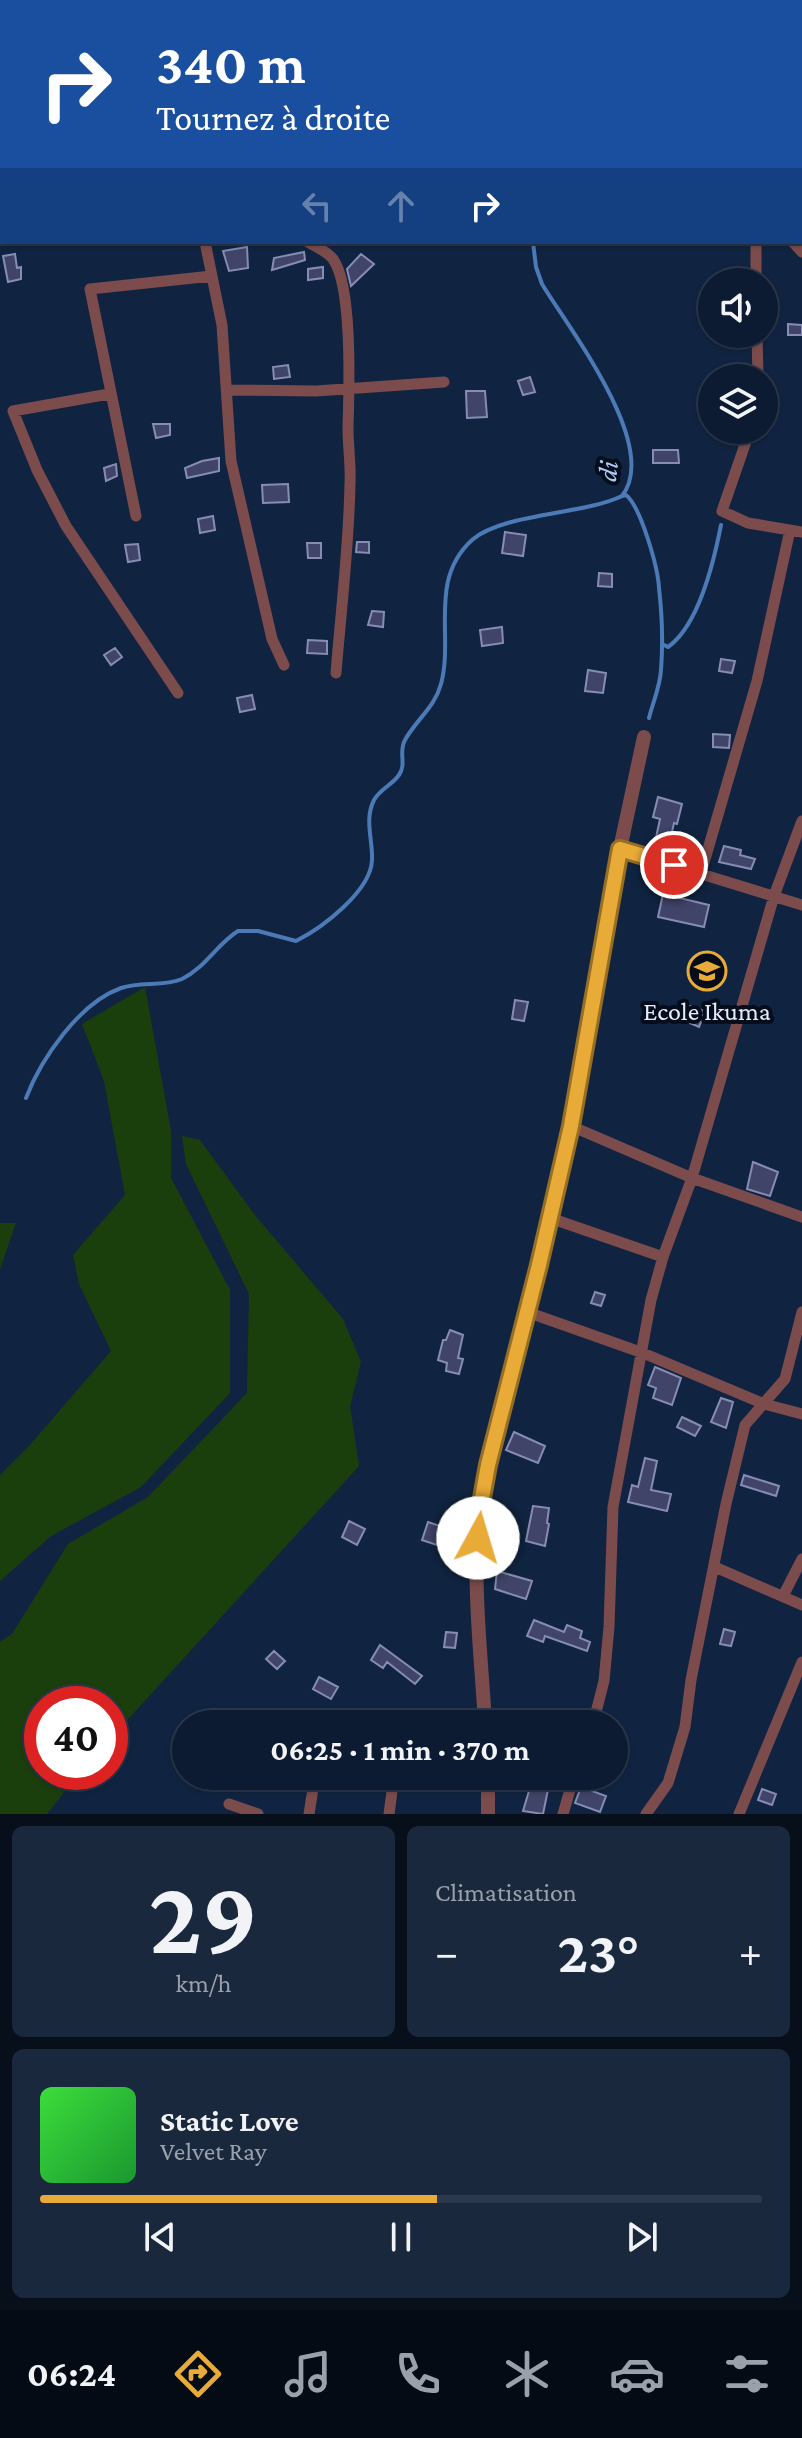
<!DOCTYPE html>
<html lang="fr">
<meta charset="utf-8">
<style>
:root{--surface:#0c1b31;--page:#1a283d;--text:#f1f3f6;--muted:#9aa1ab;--line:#2c394d;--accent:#e9ab38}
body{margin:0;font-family:"Crimson Pro",serif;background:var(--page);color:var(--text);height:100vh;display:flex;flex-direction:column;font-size:30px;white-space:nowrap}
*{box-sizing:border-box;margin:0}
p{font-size:26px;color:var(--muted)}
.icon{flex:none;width:44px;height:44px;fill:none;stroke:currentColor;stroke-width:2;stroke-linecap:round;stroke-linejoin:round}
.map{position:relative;height:1814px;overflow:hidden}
.drawer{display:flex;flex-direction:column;gap:12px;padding:12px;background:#070f1b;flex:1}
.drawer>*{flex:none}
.guide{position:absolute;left:0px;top:0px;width:802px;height:244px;box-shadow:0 2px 6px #0004,0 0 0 2px var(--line);background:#1a4fa0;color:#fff;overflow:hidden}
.tools{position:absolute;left:698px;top:268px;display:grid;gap:16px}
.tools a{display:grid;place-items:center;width:80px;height:80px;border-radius:50%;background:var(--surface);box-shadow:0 2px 6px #0004,0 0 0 2px var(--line);font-size:40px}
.speed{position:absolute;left:24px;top:1686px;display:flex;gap:16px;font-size:40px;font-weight:700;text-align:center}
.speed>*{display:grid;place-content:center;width:104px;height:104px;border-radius:50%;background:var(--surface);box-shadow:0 2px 6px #0004,0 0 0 2px var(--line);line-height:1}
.speed .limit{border:12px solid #d22;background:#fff;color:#111}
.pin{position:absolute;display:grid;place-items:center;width:68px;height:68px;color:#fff;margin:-34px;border:4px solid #fff;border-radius:50%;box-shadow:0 2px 8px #0007}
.me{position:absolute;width:88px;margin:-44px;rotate:6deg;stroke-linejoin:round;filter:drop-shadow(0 0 6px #0008)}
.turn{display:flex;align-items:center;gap:28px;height:168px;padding:0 24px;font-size:36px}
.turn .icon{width:104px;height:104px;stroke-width:2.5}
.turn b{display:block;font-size:56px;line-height:68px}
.lanes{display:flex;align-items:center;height:76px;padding:0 24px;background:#0003;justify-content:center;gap:40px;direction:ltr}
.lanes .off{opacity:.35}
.big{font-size:60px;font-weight:700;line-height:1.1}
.drawer .tile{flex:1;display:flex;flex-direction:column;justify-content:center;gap:12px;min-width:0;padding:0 28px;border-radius:12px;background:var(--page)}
.drawer .dial{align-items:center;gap:0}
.dial b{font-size:104px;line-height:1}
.song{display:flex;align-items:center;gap:24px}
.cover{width:96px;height:96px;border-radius:12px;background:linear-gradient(135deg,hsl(120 70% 55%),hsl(130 70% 35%))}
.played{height:8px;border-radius:4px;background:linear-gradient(90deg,var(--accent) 55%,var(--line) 55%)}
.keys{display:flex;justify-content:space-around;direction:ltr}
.heat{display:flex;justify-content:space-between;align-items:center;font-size:44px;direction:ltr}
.drawer .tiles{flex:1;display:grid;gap:12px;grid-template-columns:1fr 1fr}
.tile:last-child{grid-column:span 2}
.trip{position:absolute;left:172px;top:1710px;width:456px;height:80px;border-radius:40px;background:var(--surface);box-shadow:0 2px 6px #0004,0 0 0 2px var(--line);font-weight:700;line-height:80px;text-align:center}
.dock{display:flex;height:128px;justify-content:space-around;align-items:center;background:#050b14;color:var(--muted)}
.dock .icon{width:56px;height:56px}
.dock .selected{color:var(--accent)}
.dock b{font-size:36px;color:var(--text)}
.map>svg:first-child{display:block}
.green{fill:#1b3f0c}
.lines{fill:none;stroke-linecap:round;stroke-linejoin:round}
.stream{stroke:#4b7ab7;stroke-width:4}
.building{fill:#404468;stroke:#868cb4;stroke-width:2}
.minor{stroke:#7c4c4d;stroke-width:11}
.tertiary{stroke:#7c4c4d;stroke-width:14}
.route-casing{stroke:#976f24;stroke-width:20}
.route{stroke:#e9ab38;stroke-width:14}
.labels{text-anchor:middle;stroke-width:8;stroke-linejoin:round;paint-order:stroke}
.poi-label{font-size:26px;fill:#e2edfd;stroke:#060d1a}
.water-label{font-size:28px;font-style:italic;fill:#adcbf7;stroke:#060d1a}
</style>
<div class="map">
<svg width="802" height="1814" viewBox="0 0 802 1814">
<rect width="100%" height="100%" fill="#102441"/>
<!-- green -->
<path class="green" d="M145 987 171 1131V1178L230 1290V1393L141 1487 51 1536 0 1581V1475L29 1446 111 1351 79 1284 73 1255 125 1195 104 1081 82 1024Z
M182 1136 200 1140 254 1214 343 1319 361 1362 350 1406 359 1466 110 1739V1704H42V1772H80L47 1814H0V1642L12 1634 68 1544 148 1497 247 1393 249 1294 186 1164Z
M0 1223H16L0 1269Z"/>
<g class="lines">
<!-- stream -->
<path class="stream" d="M413 0 415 2
M533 242 536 267 542 284C569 329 661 446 622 496
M622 496 626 495C641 507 658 568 659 588 662 614 663 644 661 670 660 687 653 702 649 718
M662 644 668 647C699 625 714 561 721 525
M26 1098C41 1059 79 1003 121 988 141 981 163 987 182 979 205 968 217 944 238 931H258L296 941C322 928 371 891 372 860 373 840 364 820 374 800 380 789 392 785 399 775 407 764 398 752 405 740 416 720 435 707 441 684 454 636 428 580 472 540 503 513 583 515 622 496"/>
</g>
<!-- building -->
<path class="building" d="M247 247 248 268 229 271 223 251Z
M304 252 305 260 272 270 274 258Z
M15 254 17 268 21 267V279L8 282 3 256Z
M361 254 374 264 351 286 347 269Z
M323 267V278L308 280V269Z
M788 324 802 325V335H788Z
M288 365 290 377 274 379 273 367Z
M530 377 535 392 523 395 518 381Z
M466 391H485L487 417 467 418Z
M153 424H170V435L156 438Z
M653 450H678L679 463H653Z
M219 458V471L187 478 185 468 202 461Z
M116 464 117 476 106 481 104 468Z
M288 484 289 502 263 503 262 485Z
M213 516 215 530 200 533 198 519Z
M505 532 526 535 523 556 502 553Z
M357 542H369V553L356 552Z
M307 543H321V558H308Z
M138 544 140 560 128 562 125 545Z
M599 573 612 574V587L598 586Z
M372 611 384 612 383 627 368 625Z
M502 627 503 643 482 646 480 630Z
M308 640 327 641V654L307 653Z
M115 648 122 657 111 665 104 655Z
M721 659 735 661 732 673 719 671Z
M588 670 606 673 603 693 585 691Z
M252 695 255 709 240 712 237 698Z
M713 734 730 735 729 748 713 747Z
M658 797 682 804 677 824 674 823 668 850 654 847 660 819 653 817Z
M724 846 741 850 740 855 755 859 751 869 719 862Z
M663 894 709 905 704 927 658 917Z
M515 1000 528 1002 524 1021 512 1019Z
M690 1006 705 1011 699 1027 685 1021Z
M753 1162 778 1172 770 1196 747 1189Z
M595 1292 605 1295 601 1306 591 1303Z
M450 1330 463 1335 458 1358 463 1359 459 1374 446 1371 447 1363 438 1360 443 1340H446Z
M655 1367 681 1378 672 1405 653 1398 656 1388 648 1385Z
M721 1398 733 1402 726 1428 711 1422Z
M682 1417 701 1426 695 1436 677 1427Z
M514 1432 545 1446 538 1463 506 1450Z
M645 1458 657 1461 651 1490 671 1494 667 1511 628 1502 632 1485 638 1487Z
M744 1475 779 1486 776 1496 741 1485Z
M533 1506 549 1508 547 1523 549 1524 545 1546 526 1541Z
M349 1521 365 1529 357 1545 342 1537Z
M428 1522 443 1527 437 1545 422 1540Z
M497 1571 532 1581 526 1599 495 1589Z
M534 1620 564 1632 567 1625 582 1631 580 1638 590 1642 587 1651 545 1636 543 1642 527 1636Z
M724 1629 735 1632 731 1646 720 1644Z
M446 1632 457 1633 455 1648 444 1647Z
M380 1645 422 1676 415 1684 387 1662 383 1668 371 1660Z
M274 1651 285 1661 277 1669 266 1659Z
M319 1677 338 1687 331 1699 313 1689Z
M518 1776H540L539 1784 549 1785 543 1814 523 1811 529 1791 514 1790 515 1777Z
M581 1787 606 1796 600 1812 575 1803Z
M762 1789 776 1794 772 1805 758 1800Z"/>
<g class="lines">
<!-- minor -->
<path class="minor" d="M17 0 18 2
M71 0 72 2
M167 0V2
M264 0V2
M671 0 672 2
M800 172 802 171
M205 242 222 325 231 461 272 639 284 665
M308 242C316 247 327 251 333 259 353 287 349 392 348 428 348 447 351 465 350 483 349 546 341 610 336 673
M756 242V282
M793 242 802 252
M757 334 758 378
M228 390 316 391 444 382
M109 394 13 411 37 470 66 526 178 693
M750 430 722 511 748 523 802 532
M136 516 90 289 212 276
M620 849 802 905
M701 873 757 681 790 530
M571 1126 692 1178 802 1217
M550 1218 663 1257
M527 1312 643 1353 764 1404 802 1414
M715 1567 802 1605
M783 1596 802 1559
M593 1724 604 1681 609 1627 613 1507 651 1300 663 1257 692 1178 774 896 802 821
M229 1804 258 1814
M309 1814 315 1776
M389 1814 394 1776
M563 1814 574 1776
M646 1814 668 1783 685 1727 691 1680 726 1504 745 1425 785 1379 802 1312
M739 1814 802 1662"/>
<!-- tertiary -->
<path class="tertiary" d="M485 1724C481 1649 470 1571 482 1496L571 1126 620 849 644 737
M488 1776V1814"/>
</g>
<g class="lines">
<defs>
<path id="route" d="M478 1538V1520L488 1465 539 1265 571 1126 620 849 674 865"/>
</defs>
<!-- route casing -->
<use href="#route" class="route-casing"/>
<!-- route -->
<use href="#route" class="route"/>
</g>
<!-- icons -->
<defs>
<symbol id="school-ring" viewBox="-11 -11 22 22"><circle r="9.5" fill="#060d1a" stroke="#e9ab38" stroke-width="1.5"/><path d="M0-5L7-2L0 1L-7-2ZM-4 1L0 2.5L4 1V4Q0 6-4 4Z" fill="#e9ab38"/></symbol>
</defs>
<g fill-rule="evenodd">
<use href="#school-ring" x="685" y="949" width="44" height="44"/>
</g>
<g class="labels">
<!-- poi labels -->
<g class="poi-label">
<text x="707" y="1020">Ecole Ikuma</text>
</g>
<!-- water labels -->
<g class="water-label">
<text transform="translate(607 471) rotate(-83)" y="10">di</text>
</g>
</g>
</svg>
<div class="tools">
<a><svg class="icon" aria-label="sound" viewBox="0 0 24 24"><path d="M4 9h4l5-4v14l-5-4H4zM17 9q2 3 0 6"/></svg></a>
<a><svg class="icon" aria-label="layers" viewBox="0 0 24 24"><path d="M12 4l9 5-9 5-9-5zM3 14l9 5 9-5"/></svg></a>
</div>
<div class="speed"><div class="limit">40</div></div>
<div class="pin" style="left:674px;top:865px;background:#d93025"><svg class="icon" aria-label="arrive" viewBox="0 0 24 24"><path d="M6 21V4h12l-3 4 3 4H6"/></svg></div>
<svg class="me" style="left:478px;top:1538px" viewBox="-20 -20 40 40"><circle r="19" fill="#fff"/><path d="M0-13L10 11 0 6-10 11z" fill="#e9ab38"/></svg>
<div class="trip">06:25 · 1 min · 370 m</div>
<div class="guide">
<div class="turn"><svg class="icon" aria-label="right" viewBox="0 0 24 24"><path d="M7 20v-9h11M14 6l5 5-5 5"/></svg><div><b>340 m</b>Tournez à droite</div></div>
<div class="lanes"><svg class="icon off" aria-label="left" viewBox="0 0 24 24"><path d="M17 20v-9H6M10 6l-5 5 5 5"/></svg><svg class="icon off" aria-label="ahead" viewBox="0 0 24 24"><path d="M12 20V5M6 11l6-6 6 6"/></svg><svg class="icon" aria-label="right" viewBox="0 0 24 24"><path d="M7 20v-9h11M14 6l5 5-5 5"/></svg></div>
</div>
</div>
<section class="drawer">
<div class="tiles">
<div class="tile dial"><b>29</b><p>km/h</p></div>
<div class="tile"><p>Climatisation</p>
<div class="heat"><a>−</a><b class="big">23°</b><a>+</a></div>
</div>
<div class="tile">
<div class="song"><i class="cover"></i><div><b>Static Love</b><p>Velvet Ray</p></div></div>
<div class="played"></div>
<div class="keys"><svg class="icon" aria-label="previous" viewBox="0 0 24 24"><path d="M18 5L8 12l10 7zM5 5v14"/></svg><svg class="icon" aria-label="pause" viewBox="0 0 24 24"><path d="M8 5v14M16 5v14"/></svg><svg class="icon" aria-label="next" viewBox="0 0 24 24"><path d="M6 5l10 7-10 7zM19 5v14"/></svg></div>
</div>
</div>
</section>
<nav class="dock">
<b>06:24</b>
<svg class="icon selected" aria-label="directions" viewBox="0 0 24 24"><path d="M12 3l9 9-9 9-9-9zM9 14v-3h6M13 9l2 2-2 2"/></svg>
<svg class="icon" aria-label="music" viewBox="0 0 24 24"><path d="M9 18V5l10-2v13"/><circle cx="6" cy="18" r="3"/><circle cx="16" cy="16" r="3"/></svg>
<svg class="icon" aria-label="phone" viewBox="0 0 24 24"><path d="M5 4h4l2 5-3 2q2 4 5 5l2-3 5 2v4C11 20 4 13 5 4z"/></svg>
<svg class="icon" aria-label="climate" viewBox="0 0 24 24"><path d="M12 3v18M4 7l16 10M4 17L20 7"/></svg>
<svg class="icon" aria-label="car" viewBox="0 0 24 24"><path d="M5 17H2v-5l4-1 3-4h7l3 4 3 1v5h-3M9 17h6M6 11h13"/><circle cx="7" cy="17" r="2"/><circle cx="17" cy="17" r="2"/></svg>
<svg class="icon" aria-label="filters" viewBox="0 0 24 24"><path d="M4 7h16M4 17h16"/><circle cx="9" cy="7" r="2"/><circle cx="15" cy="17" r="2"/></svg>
</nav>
